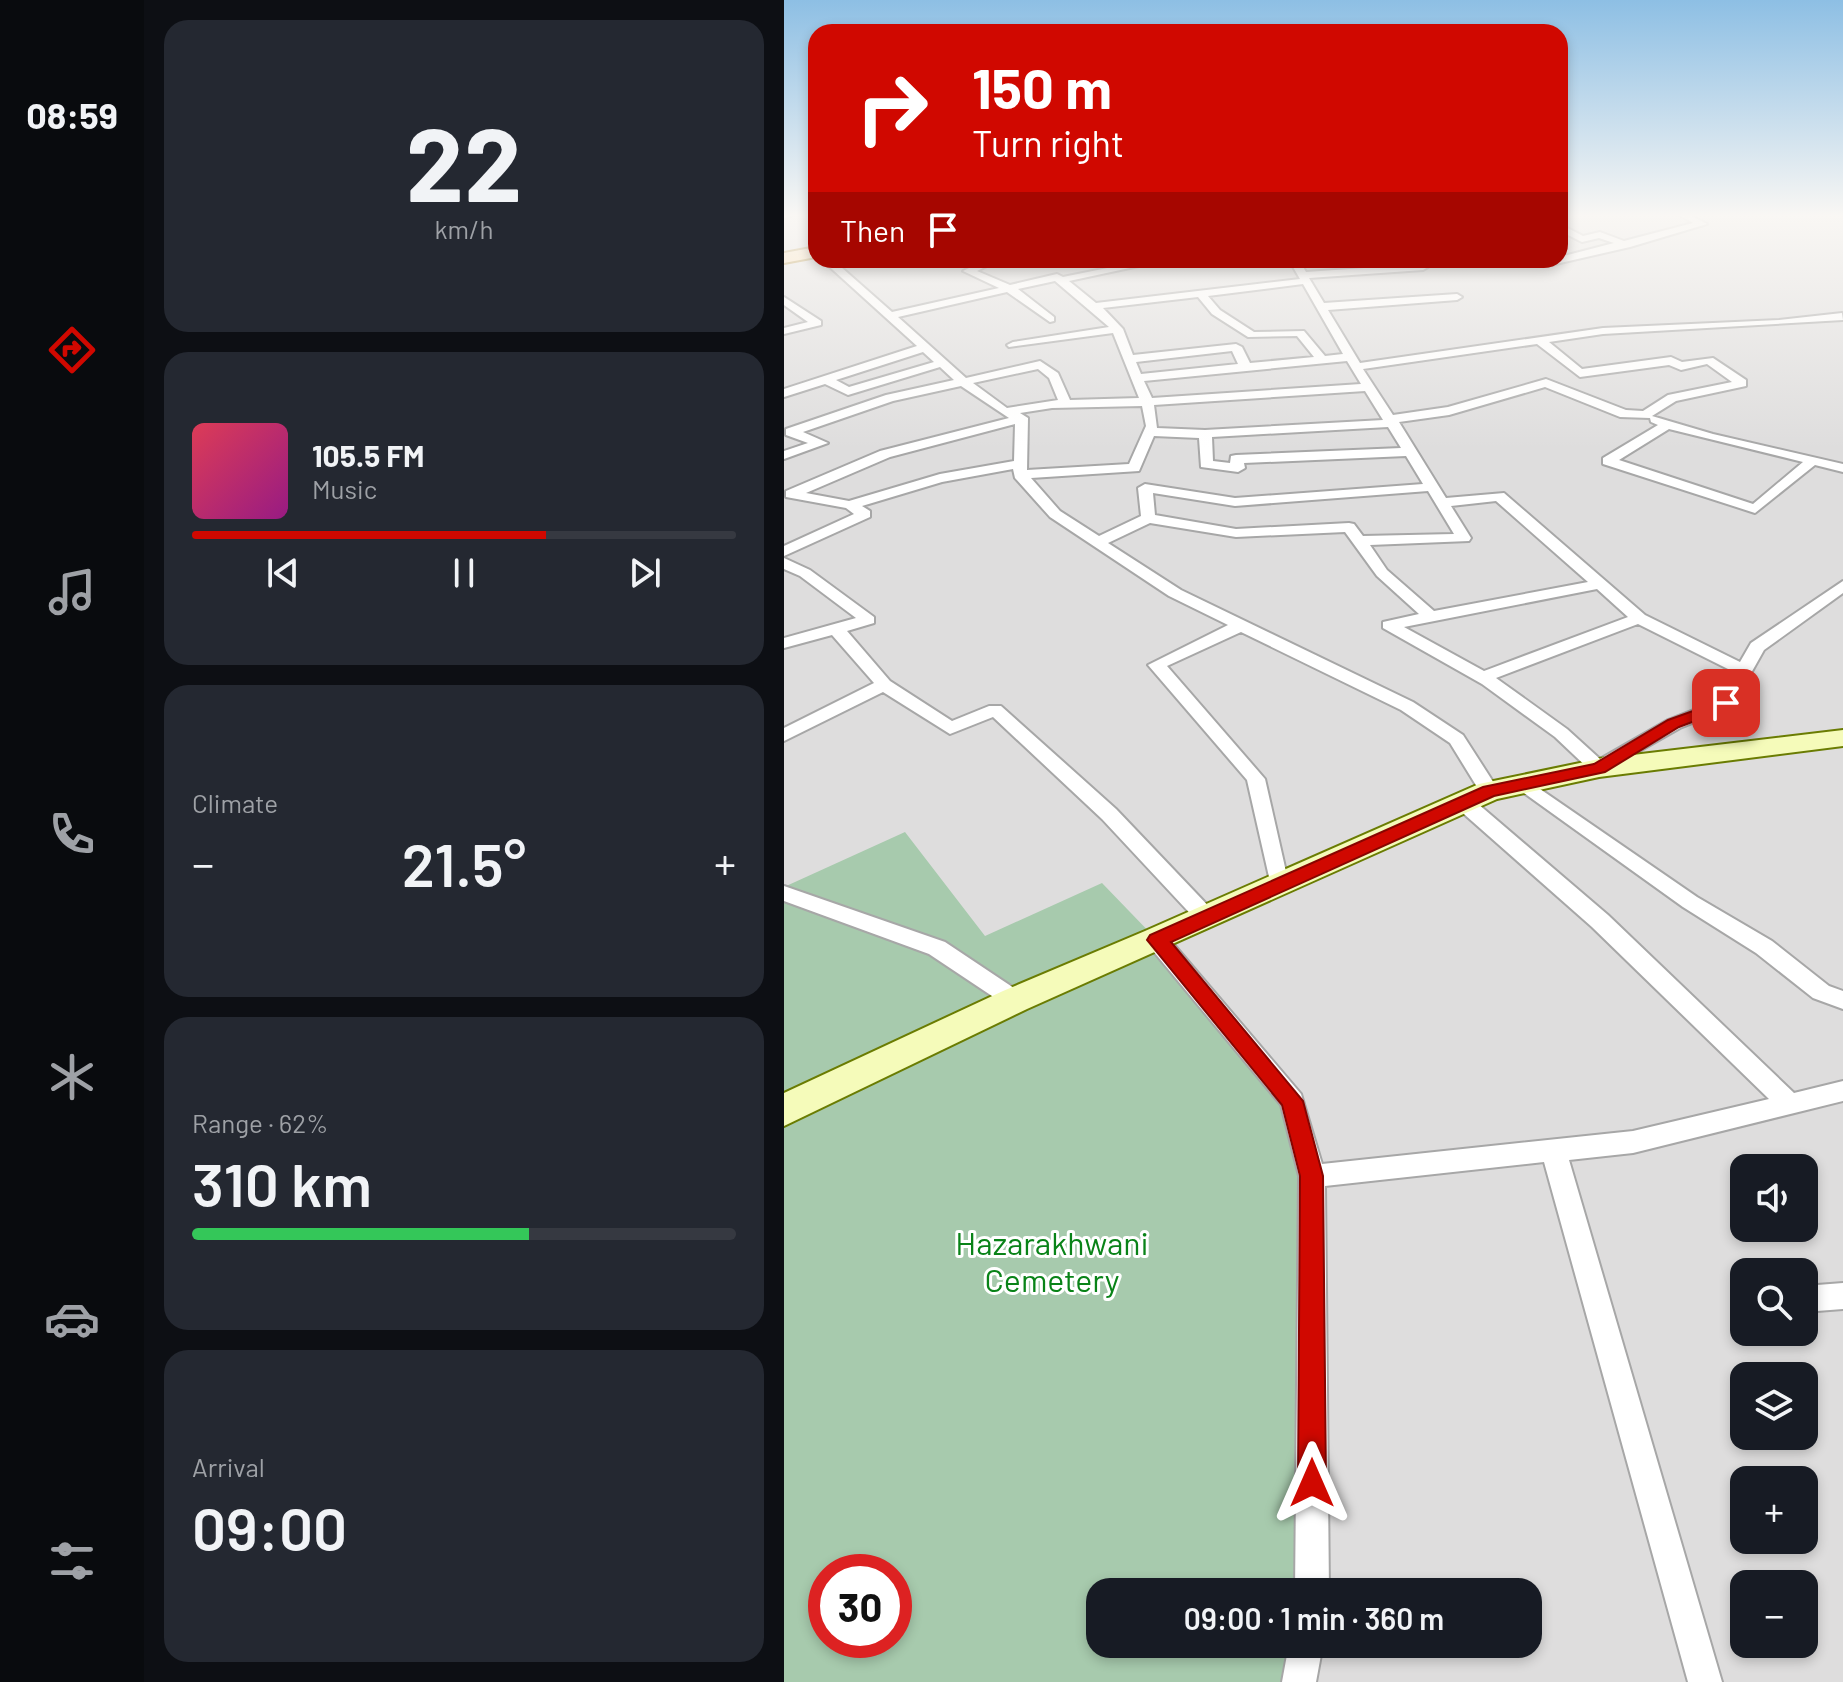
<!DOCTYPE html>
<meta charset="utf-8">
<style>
:root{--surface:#171b24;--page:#242831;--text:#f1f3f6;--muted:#9ea1a6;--line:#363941;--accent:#d00800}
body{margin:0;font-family:Barlow,sans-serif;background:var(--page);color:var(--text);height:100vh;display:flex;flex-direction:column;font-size:30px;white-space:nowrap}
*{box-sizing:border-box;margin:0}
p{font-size:26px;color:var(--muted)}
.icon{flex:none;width:44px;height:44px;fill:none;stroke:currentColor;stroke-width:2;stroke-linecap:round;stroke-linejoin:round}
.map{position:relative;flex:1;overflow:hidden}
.panel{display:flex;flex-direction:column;gap:20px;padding:20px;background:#0d0f14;width:640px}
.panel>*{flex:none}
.top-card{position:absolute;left:24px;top:24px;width:760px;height:244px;border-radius:24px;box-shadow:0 4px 12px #0003;background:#d00800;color:#fff;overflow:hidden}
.controls{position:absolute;left:946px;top:1154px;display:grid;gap:16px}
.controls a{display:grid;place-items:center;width:88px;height:88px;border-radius:16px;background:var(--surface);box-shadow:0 4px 12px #0003;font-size:40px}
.speed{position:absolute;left:24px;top:1554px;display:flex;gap:16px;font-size:40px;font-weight:700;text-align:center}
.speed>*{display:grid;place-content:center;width:104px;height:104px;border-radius:50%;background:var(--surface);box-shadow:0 4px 12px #0003;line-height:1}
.speed .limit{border:12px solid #d22;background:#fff;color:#111}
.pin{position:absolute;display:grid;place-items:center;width:68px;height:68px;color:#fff;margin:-34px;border-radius:16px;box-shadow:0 4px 12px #0006}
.me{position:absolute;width:88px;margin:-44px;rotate:0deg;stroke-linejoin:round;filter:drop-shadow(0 0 6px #0008)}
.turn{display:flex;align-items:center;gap:28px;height:168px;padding:0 32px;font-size:36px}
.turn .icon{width:104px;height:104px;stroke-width:2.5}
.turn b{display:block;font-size:56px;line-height:68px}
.then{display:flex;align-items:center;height:76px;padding:0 32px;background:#0003;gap:16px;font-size:30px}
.big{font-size:60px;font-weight:600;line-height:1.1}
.panel .card{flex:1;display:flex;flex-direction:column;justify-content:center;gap:12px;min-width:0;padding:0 28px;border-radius:24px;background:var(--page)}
.panel .dial{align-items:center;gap:0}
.dial b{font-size:104px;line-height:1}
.song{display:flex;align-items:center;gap:24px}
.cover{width:96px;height:96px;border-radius:12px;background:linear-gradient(135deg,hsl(350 70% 55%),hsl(310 70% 35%))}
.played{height:8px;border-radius:4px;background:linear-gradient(90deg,var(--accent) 65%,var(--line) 65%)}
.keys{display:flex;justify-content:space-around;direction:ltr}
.heat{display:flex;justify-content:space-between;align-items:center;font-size:44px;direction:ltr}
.charge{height:12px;border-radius:6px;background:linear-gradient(90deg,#34c759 62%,var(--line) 0)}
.trip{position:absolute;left:302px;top:1578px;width:456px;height:80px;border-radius:24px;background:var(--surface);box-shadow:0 4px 12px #0003;font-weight:600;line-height:80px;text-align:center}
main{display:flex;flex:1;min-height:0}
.tabs{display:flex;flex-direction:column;width:144px;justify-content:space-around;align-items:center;background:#090b0e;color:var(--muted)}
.tabs .icon{width:56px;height:56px}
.tabs .on{color:var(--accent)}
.tabs b{font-size:36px;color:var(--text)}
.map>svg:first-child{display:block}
.residential{fill:#dedddd;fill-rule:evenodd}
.cemetery{fill:#a7caad;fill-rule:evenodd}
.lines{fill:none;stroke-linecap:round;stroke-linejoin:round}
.street-casing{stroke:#a7a7a7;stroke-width:4}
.secondary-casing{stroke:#6a7c02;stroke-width:4}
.primary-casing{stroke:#9c6e00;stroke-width:4}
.street{fill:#fff;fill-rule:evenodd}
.secondary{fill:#f5fbba;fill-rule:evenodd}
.primary{fill:#fed89e;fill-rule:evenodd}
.route{fill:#d00800;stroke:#870500;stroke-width:2}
.labels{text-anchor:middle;stroke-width:6;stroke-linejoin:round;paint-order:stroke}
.near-park-label{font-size:32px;fill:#098318;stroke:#fff}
</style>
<main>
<nav class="tabs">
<b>08:59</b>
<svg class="icon on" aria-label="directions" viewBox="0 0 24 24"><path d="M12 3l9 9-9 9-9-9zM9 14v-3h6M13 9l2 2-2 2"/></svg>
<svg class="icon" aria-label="music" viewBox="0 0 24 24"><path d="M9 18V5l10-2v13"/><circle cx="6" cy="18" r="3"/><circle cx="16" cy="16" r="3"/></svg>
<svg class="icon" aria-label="phone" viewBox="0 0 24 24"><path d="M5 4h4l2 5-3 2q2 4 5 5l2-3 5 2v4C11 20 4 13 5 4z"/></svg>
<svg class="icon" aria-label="climate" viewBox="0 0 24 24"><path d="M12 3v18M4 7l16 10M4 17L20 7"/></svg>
<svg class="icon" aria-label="car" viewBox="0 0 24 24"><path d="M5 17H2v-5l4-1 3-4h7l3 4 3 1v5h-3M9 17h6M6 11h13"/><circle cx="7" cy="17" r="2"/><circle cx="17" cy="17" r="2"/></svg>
<svg class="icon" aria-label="filters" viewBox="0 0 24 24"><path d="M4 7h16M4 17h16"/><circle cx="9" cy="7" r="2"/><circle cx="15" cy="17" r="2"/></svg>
</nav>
<section class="panel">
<div class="card dial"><b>22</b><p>km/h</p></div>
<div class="card">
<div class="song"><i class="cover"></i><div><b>105.5 FM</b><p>Music</p></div></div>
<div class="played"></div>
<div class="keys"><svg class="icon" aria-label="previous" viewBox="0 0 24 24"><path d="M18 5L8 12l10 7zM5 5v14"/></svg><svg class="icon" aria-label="pause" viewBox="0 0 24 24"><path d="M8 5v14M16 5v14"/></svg><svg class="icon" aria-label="next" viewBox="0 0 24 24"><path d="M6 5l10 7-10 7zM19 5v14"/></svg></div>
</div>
<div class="card"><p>Climate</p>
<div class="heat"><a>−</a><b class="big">21.5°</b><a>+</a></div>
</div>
<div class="card"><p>Range · 62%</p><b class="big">310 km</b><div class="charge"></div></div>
<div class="card"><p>Arrival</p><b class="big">09:00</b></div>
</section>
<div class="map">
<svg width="1059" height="1682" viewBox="0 0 1059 1682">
<rect width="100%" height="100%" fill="#f1eee6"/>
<!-- residential -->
<path class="residential" d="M0 214H32V260H776V214H1059V1682H0ZM960 1168H1020V1228H960ZM960 1272H1020V1332H960ZM960 1376H1020V1436H960ZM960 1480H1020V1540H960ZM42 1572H110V1640H42ZM960 1584H1020V1644H960ZM316 1592H744V1644H316Z"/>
<!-- cemetery -->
<path class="cemetery" d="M121 832 201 936 318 883 373 940 508 1101 537 1184 529 1592H316V1644H522L515 1682H0V887ZM42 1572H110V1640H42Z"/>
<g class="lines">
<defs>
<path id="street" d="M0 214H14L0 218Z
M894 214H904L923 224 846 247 763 266 752 260H776V257L830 243 815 238 798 242 776 231V224L799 236 816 232 840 241 909 223Z
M38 260H49L108 312 215 288 179 271 201 260H215L193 271 226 285 273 274 279 277 363 260H383L285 281 312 303 516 279 505 260H515L522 272 639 264 644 267 639 270 525 278 540 303 673 294 678 297 673 300 544 310 576 363 819 328 995 320 1058 313 1059 320 819 334 765 342 798 369 887 357 898 362 929 358 962 380V386L892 401 868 416 929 434 1059 464V472L1031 465 971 513 819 464V458L874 425 867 422 866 418 836 417 761 387 665 415 615 422 662 498 720 493 861 615 956 662 967 643 1059 581V593L980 650 948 707 896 728 815 774 808 772 771 737 698 684 599 628V622L635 614 593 576 561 532 452 537 366 523 324 543 397 590 629 702 679 735 715 791 712 795H698L666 743 617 710 457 632 383 666 481 779 505 885 502 890H488L463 780 364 665 444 625 385 596 266 517 231 478 229 469 158 482 78 506 86 511V517L0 556V546L70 514 62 508 2 497V491L96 451 225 418 177 386 109 401 19 432 44 443 0 459V451L24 443 2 435V429L102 395 170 380 156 367 64 395 41 384 0 397V389L133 346ZM271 281 325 327 229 342 223 345 225 347 329 333 355 398 286 400 274 373 256 361 182 378 114 317 223 292 266 322 270 321V317L234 289ZM519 284 559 354 541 356 520 331 470 332 436 310 424 296ZM414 297 428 314 464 337 513 336 530 357 466 363 458 347 452 344 349 355 339 329 319 308ZM753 344 796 377 885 365 897 370 923 364 948 382 884 395 859 411 842 410 762 379 664 407 609 415 579 369ZM448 351 454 364 357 374 352 362ZM139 352 150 362 65 387 52 380ZM563 361 577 384 368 398 360 381ZM254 369 265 378 274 400 223 408 189 383ZM581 391 599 420 421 430 373 428 370 405ZM358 406 362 426 345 464 243 470 244 418 236 413 268 408ZM231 424 230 461 156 474 65 501 22 493 106 457ZM604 427 617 448 452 455 447 456 446 463 429 461 428 437ZM885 429 1019 462 969 504 835 460ZM370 436 415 438 417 467 454 472 461 468 460 463 622 456 639 484 451 498 361 484 354 488 357 516 315 536 276 511 247 478 355 471ZM644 491 670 534 579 536 570 524 565 523 452 529 371 515 369 493 451 506ZM712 501 804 582 650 611 603 570 586 545 685 541 687 538 667 506ZM813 589 844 617 700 671 620 627ZM854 624 950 672 935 700 884 720 816 759 783 729 712 678Z
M0 297 37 321V325L0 334V328L24 322 0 305Z
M0 558 26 570 90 617V623L63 631 106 681 168 721 205 706H217L332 809 431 913 434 918 431 923H415L318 819 209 717 166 734 99 692 0 741V728L90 683 48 635 0 648V638L72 618 16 576 0 569Z
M740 778 913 897 988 941 1045 986 1059 991V1009L1029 998 972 953 899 907 733 788 730 784Z
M679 796 686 797 824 915 1010 1093 1059 1081V1101L849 1153 785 1160 938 1682H904L760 1162 541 1186 545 1592H511L515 1176 497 1105 365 946 362 940 365 934H381L517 1094 538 1164 849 1131 985 1099 808 927 672 807 669 802Z
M0 886 161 942 239 994 242 1000 239 1006 231 1009 223 1006 145 954 0 901Z
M1059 1283V1309L1020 1312V1286Z
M505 1644H539L532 1682H498Z"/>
<path id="secondary" d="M1059 730V746L815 777 713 799 243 1009 0 1126V1093L219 991 361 931 695 784 815 759Z"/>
<path id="primary" d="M32 247V257L0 263V253Z"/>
</defs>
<!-- street casing -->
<use href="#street" class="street-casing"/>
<!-- secondary casing -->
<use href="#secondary" class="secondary-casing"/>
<!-- primary casing -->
<use href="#primary" class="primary-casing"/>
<!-- street -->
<use href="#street" class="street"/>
<!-- secondary -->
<use href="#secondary" class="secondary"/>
<!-- primary -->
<use href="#primary" class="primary"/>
</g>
<!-- sky -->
<linearGradient id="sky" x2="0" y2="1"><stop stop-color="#8dbfe4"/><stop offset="0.48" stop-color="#f9f7f4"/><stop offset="1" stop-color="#f9f7f4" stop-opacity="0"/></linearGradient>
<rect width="1059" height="449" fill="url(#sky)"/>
<!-- route -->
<path class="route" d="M942 699 948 700V707L895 727 821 772 710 796 387 942 519 1101 539 1176 542 1483 538 1493 528 1497 518 1493 514 1483 516 1176 498 1105 363 940 366 935 699 787 810 764 884 720Z"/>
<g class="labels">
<!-- near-park labels -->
<g class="near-park-label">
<text x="268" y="1255">Hazarakhwani<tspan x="268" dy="37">Cemetery</tspan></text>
</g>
</g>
</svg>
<div class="controls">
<a><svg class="icon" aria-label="sound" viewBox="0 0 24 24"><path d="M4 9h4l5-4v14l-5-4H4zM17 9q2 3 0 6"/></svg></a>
<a><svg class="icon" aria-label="search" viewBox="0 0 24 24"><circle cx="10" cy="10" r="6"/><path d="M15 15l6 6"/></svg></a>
<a><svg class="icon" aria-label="layers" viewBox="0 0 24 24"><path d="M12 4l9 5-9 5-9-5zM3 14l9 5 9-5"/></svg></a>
<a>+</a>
<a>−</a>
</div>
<div class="speed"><div class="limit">30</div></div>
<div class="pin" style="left:942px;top:703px;background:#d93025"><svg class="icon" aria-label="arrive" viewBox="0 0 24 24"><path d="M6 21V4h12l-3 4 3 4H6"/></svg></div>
<svg class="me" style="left:528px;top:1483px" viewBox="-20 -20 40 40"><path d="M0-17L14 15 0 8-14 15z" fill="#d00800" stroke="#fff" stroke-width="4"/></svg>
<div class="trip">09:00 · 1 min · 360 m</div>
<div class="top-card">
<div class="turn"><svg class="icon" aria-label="right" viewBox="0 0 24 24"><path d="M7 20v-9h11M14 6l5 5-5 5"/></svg><div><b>150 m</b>Turn right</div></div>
<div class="then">Then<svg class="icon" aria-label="arrive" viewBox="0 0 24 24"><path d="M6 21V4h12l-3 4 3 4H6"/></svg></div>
</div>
</div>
</main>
